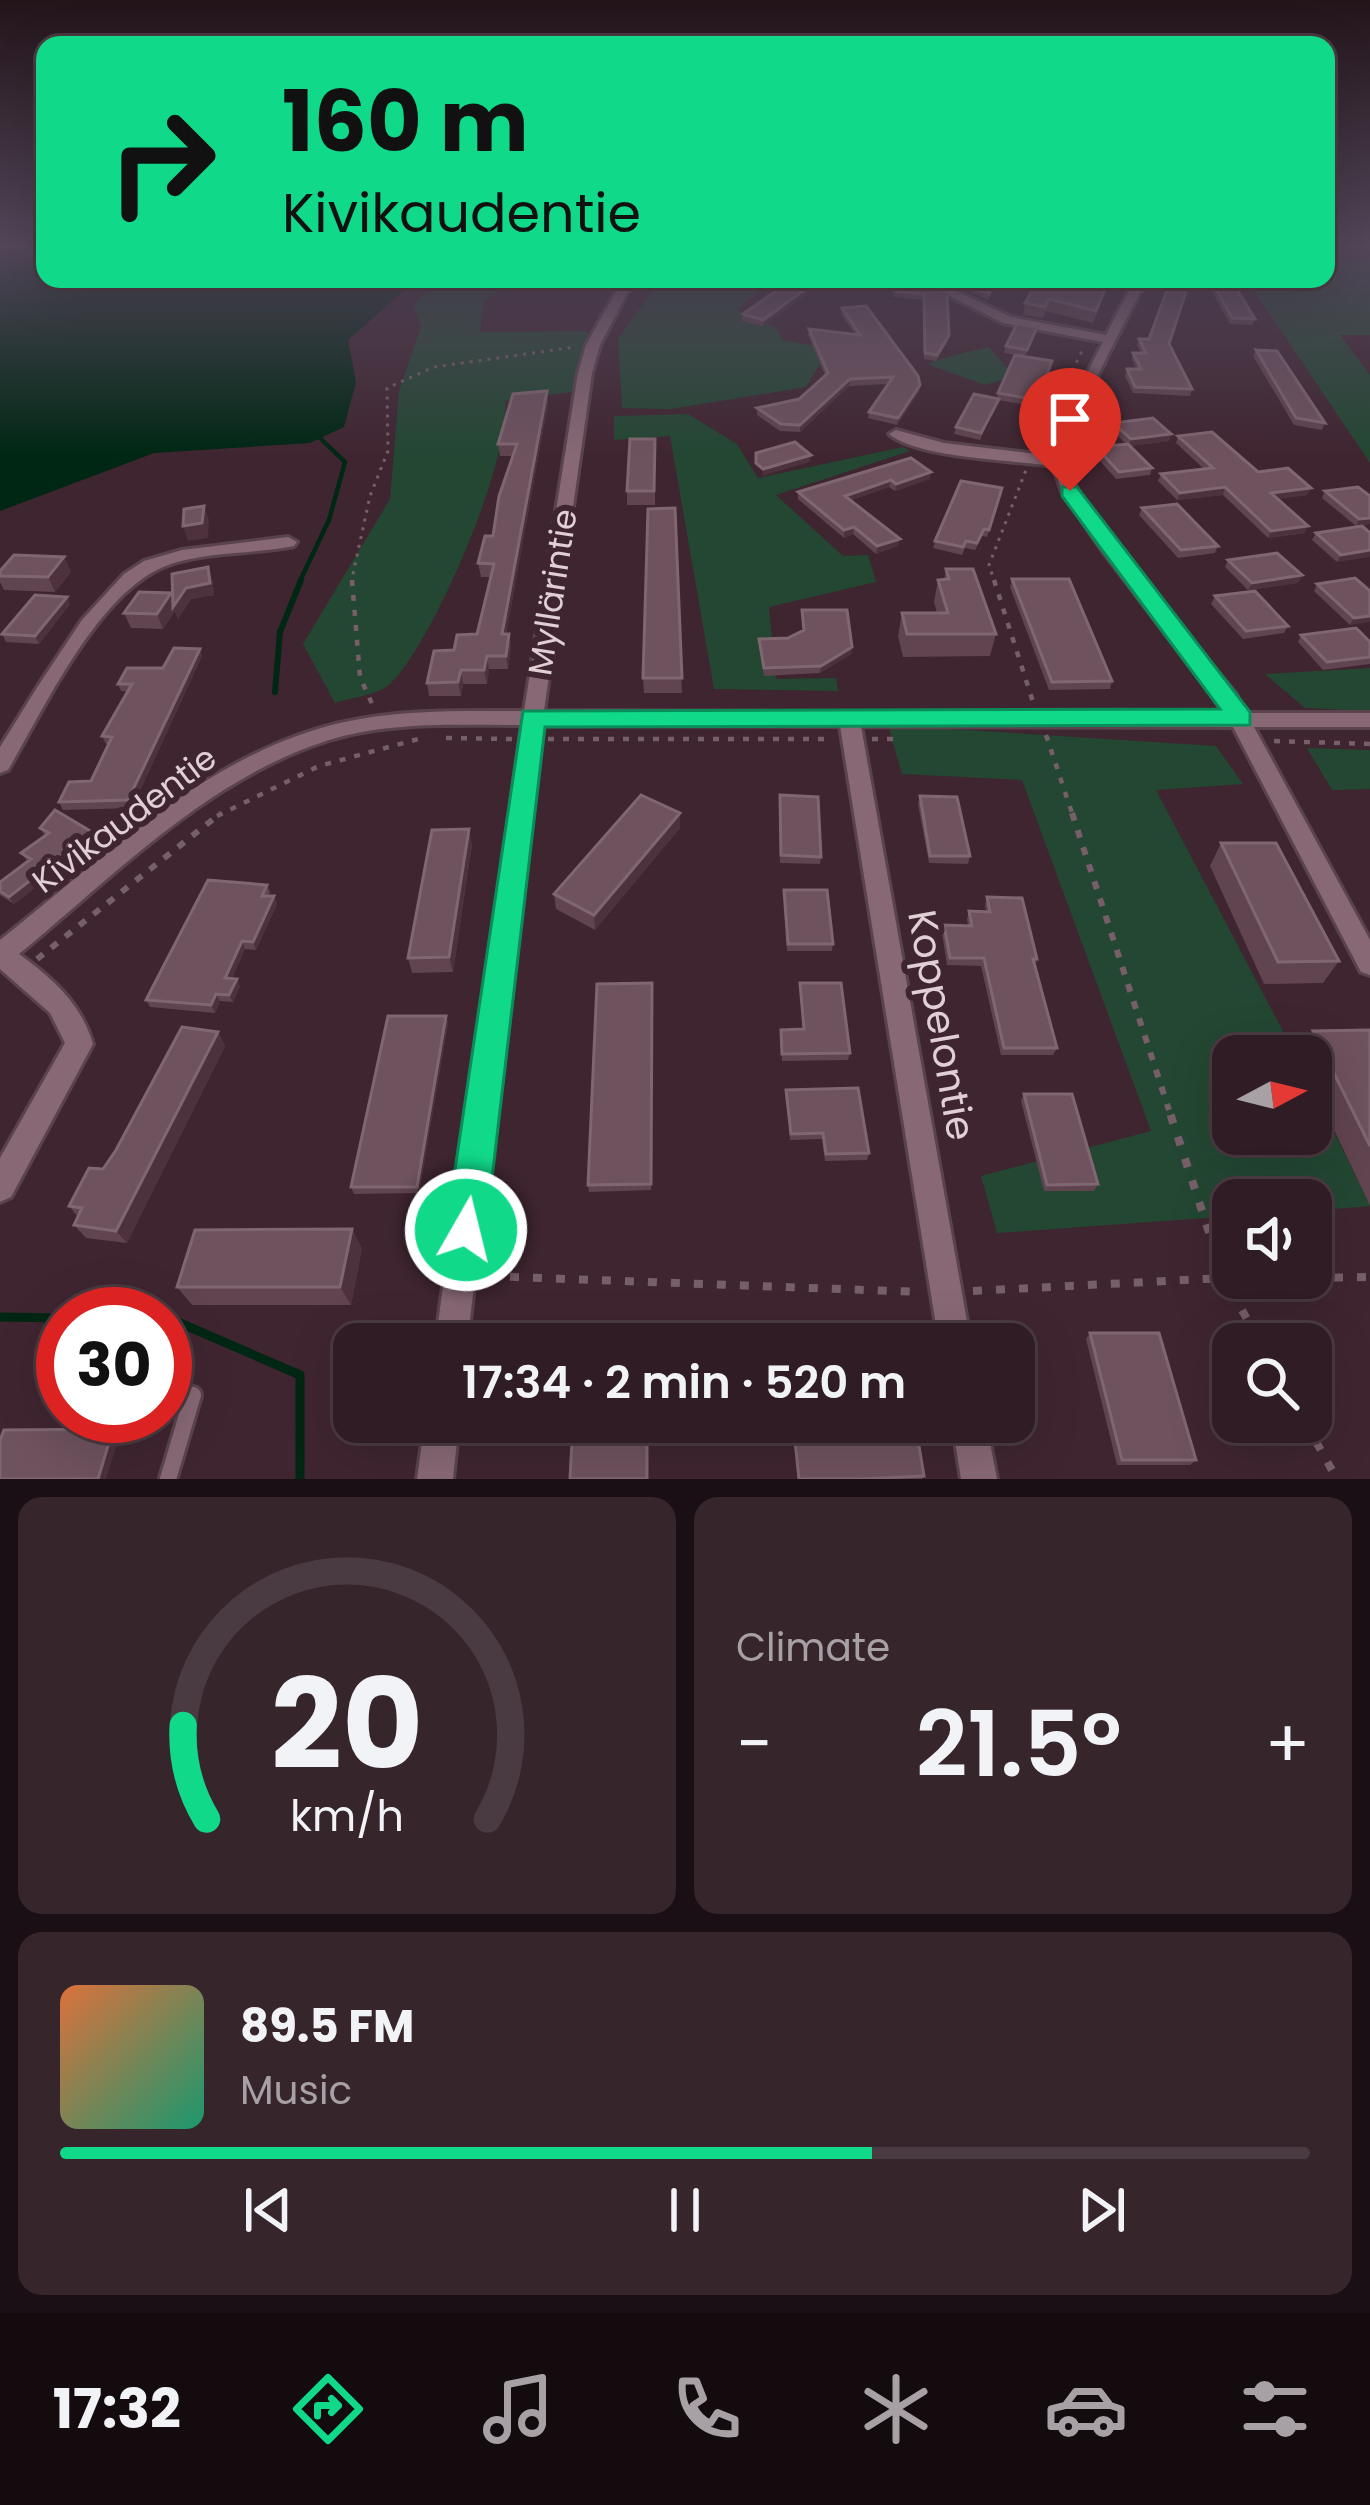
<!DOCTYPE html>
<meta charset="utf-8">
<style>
:root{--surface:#2f1c24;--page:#37252c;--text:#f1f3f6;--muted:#a7a1a6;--line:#4a3a41;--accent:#10d98a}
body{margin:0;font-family:Poppins,sans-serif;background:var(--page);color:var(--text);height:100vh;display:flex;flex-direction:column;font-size:45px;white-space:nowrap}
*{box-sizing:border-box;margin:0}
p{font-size:39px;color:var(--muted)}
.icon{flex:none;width:66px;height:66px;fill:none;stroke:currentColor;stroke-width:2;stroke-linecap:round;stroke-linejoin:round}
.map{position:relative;height:1479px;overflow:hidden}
.drawer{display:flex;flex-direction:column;gap:18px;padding:18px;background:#1a0f14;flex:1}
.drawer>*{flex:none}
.banner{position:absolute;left:36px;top:36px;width:1299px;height:252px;border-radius:24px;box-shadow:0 12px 48px #0002,0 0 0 3px var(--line);background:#10d98a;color:#111;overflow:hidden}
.needle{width:78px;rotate:83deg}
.fabs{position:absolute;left:1212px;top:1035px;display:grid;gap:24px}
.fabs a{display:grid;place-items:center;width:120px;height:120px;border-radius:24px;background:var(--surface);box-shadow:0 12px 48px #0002,0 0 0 3px var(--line);font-size:60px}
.speed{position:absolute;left:36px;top:1287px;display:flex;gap:24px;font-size:60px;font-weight:700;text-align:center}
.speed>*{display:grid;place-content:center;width:156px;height:156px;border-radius:50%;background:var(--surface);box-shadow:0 12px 48px #0002,0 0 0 3px var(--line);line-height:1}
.speed .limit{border:18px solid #d22;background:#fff;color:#111}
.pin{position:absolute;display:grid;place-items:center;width:102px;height:102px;color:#fff;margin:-123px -51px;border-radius:50% 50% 50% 0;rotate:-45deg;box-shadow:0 0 12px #0007}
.pin .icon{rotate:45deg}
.me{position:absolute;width:132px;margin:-66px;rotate:8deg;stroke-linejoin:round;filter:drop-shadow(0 0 9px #0008)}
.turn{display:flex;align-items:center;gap:42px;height:252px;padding:0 48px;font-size:54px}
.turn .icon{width:156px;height:156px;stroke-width:2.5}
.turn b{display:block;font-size:84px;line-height:102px}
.big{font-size:90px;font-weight:600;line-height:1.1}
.drawer .card{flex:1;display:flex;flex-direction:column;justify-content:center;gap:18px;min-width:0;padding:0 42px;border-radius:24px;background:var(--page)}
.drawer .dial{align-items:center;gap:0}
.dial svg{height:312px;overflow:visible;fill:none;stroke:var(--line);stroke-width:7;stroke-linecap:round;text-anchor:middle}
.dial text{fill:var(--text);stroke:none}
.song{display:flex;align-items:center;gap:36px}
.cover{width:144px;height:144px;border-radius:18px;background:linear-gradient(135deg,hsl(20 70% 55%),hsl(160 70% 35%))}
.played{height:12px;border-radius:6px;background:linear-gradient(90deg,var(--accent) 65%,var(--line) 65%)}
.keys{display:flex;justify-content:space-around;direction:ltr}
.heat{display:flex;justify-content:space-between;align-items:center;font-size:66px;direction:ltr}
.drawer .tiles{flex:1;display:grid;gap:18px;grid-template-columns:1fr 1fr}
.card:last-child{grid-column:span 2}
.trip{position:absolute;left:333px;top:1323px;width:702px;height:120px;border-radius:24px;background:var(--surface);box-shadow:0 12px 48px #0002,0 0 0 3px var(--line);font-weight:600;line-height:120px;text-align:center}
.dock{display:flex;height:192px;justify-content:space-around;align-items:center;background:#130b0e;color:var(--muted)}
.dock .icon{width:84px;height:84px}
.dock .on{color:var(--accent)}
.dock b{font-size:54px;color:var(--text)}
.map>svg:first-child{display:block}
.green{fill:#234733}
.water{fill:#002714}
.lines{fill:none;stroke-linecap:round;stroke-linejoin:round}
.stream-far2{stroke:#002714;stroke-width:4.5}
.stream-far1{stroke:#002714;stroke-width:6}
.stream{stroke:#002714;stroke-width:9}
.lane-casing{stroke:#5a434d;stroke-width:22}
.street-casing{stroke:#5a434d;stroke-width:6}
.path-far3{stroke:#775f69;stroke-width:3;stroke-dasharray:3 6;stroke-linecap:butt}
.path-far2{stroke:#775f69;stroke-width:4.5;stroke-dasharray:6 9;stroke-linecap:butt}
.path-far1{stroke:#775f69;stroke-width:6;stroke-dasharray:8 10;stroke-linecap:butt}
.path{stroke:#775f69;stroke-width:8;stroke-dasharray:9 14;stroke-linecap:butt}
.lane{stroke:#886875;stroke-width:16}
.street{fill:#886875;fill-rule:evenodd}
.wall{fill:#60444f}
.shaded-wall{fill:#4d313d}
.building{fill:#6e525e;stroke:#806670;stroke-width:3}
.route{fill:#10d98a;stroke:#0a8d5a;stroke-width:3}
.labels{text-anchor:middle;stroke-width:12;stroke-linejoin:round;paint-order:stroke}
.street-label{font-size:33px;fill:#e1cfd6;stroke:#3f2530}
.near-street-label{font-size:39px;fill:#e1cfd6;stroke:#3f2530}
</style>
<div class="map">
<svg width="1370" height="1479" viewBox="0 0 1370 1479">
<rect width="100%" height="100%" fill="#3f2530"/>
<!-- green -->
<path class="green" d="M1326 257 1370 259V335H1340L1370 375V463L1246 279H1326Z
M438 279H518L484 301 480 332 588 331 580 391 505 401C512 458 432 646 389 685 377 695 350 698 335 703L303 644 390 499 399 391 421 326 414 305Z
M661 279 769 282 737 310 775 327 783 340 829 349 806 387 671 409 622 408 618 339Z
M989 347 1006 367 1067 377 1061 389 1005 379 985 385 927 364C930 362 976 349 989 347Z
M688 414 737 444 758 478 903 447 910 451 776 495 843 556 868 555 876 582 769 607 776 679 836 678 838 691 714 689 670 436 614 440V416Z
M1370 668V711L1305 708 1265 674Z
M888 725 1216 746 1243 784 1156 790 1296 1056H1233V1134H1311V1084L1370 1206 1311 1211V1200H1233V1216L997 1233 981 1176 1151 1131 1022 780 902 774Z
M1307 748 1370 750V789L1332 790Z"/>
<!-- water -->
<path class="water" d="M0 248H45V279H417L348 340 356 382 344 427 310 443 154 453 0 511Z"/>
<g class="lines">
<!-- stream-far2 -->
<path class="stream-far2" d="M299 583 329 520 345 462 320 438"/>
<!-- stream-far1 -->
<path class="stream-far1" d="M275 692 280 632 301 580"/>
<!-- stream -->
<path class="stream" d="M0 1317 63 1318
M165 1322 180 1323 300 1375V1479"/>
<defs>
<path id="lane" d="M168 1479 193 1395"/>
<path id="street" d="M623 279H635L600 345 592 373 544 711 1226 713 1102 550 1062 491 1053 466C1013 460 917 458 889 434L896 430 944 443 1053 456 1067 412 1103 342 1003 323 916 279H931L1011 317 1106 335 1135 279H1147C1130 313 1064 432 1067 464 1073 506 1202 653 1235 693L1246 713H1370V727H1254L1370 940V975L1361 972 1233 727 861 726 971 1344H939L840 726 542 725 467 1344H435L522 725C459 725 390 721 329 740 208 778 114 876 19 954 52 978 81 1003 93 1044L11 1197 0 1202V1158L65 1043 50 1013 0 969V940C104 858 207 754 340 723 400 709 463 711 524 711L578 373 586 345Z
M797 279H809V284L799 287Z
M288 537 297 542 294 546C255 554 213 551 174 563 101 584 45 708 8 770L0 773V747L38 686 82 620 124 574 144 561 182 550Z
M425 1422H459L453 1479H417Z
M952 1422H986L997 1479H961Z"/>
</defs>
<!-- lane casing -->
<use href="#lane" class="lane-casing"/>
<!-- street casing -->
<use href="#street" class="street-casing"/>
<!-- path-far3 -->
<path class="path-far3" d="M1036 443 1082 351
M351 583 370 496 388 451 387 388 434 367 575 347
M995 583 989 565 1026 470"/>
<!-- path-far2 -->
<path class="path-far2" d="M352 580 360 677 373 706
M994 580 1033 702
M1046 735 1073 816
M446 738 512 739
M548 739H830
M872 739H902
M1274 741 1370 744
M217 816 319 766 422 738"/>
<!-- path-far1 -->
<path class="path-far1" d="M1072 813 1169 1110
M37 959 221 813"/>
<!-- path -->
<path class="path" d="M487 1276 920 1292
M1233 1278H1224L1261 1344
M1311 1278 1370 1277
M973 1291 1224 1278 1168 1107
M1305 1422 1337 1479"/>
<!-- lane -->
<use href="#lane" class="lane"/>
<!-- street -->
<use href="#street" class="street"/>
</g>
<!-- wall -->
<path class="wall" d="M888 279H919L948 341 936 361 924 359 923 300 894 297Z
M942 279H985L992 290 988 300Z
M1111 279 1093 323 1046 311 1043 318 1023 315 1025 303Z
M1212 282 1255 319 1252 325 1230 324 1210 288Z
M807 288V294L763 326 742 321 743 314Z
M842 308 920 385 919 392 897 425 868 418 869 412 889 384 849 386 800 432 780 431 757 415V408L799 399 825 375 808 335 809 329 855 334 841 314Z
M1036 334 1025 356 1004 353 1006 346Z
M1139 339 1169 344 1192 389 1190 396 1133 393 1125 376 1127 369H1136L1132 359 1133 353H1141L1137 345Z
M1256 350 1325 423 1322 430 1294 425 1253 356Z
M1052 361 1037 407 998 400 980 440 954 434 956 427 997 399 998 393Z
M547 391 548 403 506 634H509L511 647 508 669H489L487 684H463L461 696H429L427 683 454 650 477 634 490 577H481L478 563 493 536 513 456H500L498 444Z
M1113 423 1171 434 1169 441 1130 446 1152 468 1150 475 1116 479 1094 454 1096 447 1126 444 1111 429Z
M1178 436 1307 495 1277 499 1305 533 1268 538 1223 495 1177 500 1158 481 1161 474 1204 469 1176 443Z
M655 439V505H627V491Z
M911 458 930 479 895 491 889 487 851 500 898 546 876 554 853 534 844 538 798 499V492Z
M1002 488 987 537 982 536 975 550 965 548 962 555 933 548 935 541Z
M1325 491 1370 496V524L1356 526 1322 498Z
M675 508 682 693H644L643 678Z
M1142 508 1218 546 1215 553 1178 558 1139 515Z
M1362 526 1337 562 1312 540 1316 533Z
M64 557 71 572 55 592 4 590 0 582V571Z
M1228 560 1302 575 1298 583 1248 590 1225 567Z
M946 569 996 634 990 656 903 657 898 636 902 613H937L934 602 938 580H944Z
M212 578 214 595 191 599 178 619 175 611 163 629 131 628 124 613 171 593 173 598Z
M1012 579 1112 681 1110 689 1049 690 1010 587Z
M1317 584 1370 591 1350 625 1314 591Z
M1215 596 1288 626 1284 633 1243 639 1211 604Z
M70 604 39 644 6 642 2 634Z
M802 610 852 647 851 654 820 673 764 676 759 639 788 638 803 631Z
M1301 635 1370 642V664L1323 670 1298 642Z
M200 649 202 656 132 808 63 810 59 802 91 781 109 744H106L102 736 128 692 121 691 118 684 163 668Z
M920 796 970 856 968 864 929 863 918 804Z
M779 803 821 857 820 864 780 863Z
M680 813V828L595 930 556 909 554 894Z
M40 828 97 840 14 904 0 895V882L28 862 21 853 45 836Z
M1221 843 1339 961 1323 983 1264 984 1210 866Z
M472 844 453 972 412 973 408 958Z
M267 885 270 892 268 896H274L277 904 256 950 245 949 232 978 240 986 233 1002 220 1001 215 1013 150 1007 146 1000Z
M784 890 833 944 832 951H787Z
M987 897 1037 959 1035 966 1057 1048 1053 1055H1001L981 966 947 965 942 933 944 925 968 926 967 919 969 911 986 912 985 905Z
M652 983 651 1190 589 1192 588 1185Z
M800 983 850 1053 848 1060 782 1061 781 1030 803 1029Z
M446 1016 448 1023 419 1193 354 1194 351 1187Z
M1370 1030V1206L1311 1081V1056H1299L1297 1052 1313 1031Z
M218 1032 225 1046 127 1243 86 1238 74 1225 78 1217 69 1206 103 1169Z
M786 1090 869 1153 867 1160 825 1161 822 1139 790 1140Z
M1024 1094 1098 1184 1094 1191H1044L1021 1101Z
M362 1248 351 1305H192L177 1287Z
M1090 1333 1196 1460 1190 1465H1117L1086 1339Z
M792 1422H915L924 1476 922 1479H798Z"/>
<!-- shaded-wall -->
<path class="shaded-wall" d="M807 288V294L763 326V320Z
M850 379 849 386 800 432V425Z
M920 385 919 392 897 425 898 418Z
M547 391 548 403 504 647 502 634Z
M1171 434 1169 441 1129 446 1131 439Z
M811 455 810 462 762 476 763 469Z
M931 472 930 479 895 491 896 484Z
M891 480 889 487 844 503 845 496Z
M1225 487 1223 495 1177 500 1180 493Z
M1311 488 1307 495 1268 500 1271 493Z
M204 506 209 520 208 538 188 541 183 526Z
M1370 518V524L1356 526 1359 519Z
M1308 526 1305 533 1268 538 1271 531Z
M854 527 853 534 844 538V530Z
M900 539 898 546 876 554 877 546Z
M1370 550V557L1337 562 1341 555Z
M64 557 71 572 55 592 48 577Z
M208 567 212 578 214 595 191 599 178 619 175 611 163 629 157 614 171 593 175 604 186 588Z
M1302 575 1298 583 1248 590 1252 583Z
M67 597 70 604 39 644 35 636Z
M1370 616V622L1350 625 1354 618Z
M509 634 511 647 508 669 506 656Z
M852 647 851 654 820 673 821 666Z
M200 649 202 656 132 808 128 800Z
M487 656 489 669 487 684 484 670Z
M461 670 463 684 461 696 458 682Z
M680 813V828L595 930 594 915Z
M469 829 472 844 453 972 449 957Z
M92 832 97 840 14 904 9 897Z
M274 896 277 904 256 950 253 942Z
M242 941 245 949 229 985 225 978Z
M237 979 240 986 233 1002 229 995Z
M216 994 220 1001 215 1013 211 1005Z
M446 1016 448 1023 419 1193 417 1187Z
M218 1032 225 1046 127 1243 116 1231Z
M352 1229 362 1248 351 1305 340 1287Z
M113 1429 120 1434 106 1479H98Z"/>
<!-- building -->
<path class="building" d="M793 279 807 288 763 320 743 314Z
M891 279H919L947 293 949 335 937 355 925 353 924 294 895 291Z
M956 279H985L993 284 989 294Z
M1039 279H1109L1096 311 1049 299 1045 307 1025 303Z
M1171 279H1190L1169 344 1192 389 1135 387 1127 369H1141L1133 353H1146L1139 339H1149Z
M1212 282 1233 283 1255 319 1232 318Z
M866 306 918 376 920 385 898 418 869 412 893 377 850 379 800 425 781 424 757 408 799 399 828 373 809 329 860 335 842 308Z
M1017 324 1037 327 1027 350 1006 346Z
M1256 350 1277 351 1325 423 1296 418Z
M1015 355 1052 361 1038 400 998 393Z
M547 391 502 634H509L506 656H487L484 670H461L458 682 427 683 434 651 454 650 457 635 477 634 494 564 478 563 485 536H493L499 496 517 444H498L513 394Z
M974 394 999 399 981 433 956 427Z
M1153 418 1171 434 1131 439 1113 423Z
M1212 432 1258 472 1288 468 1311 488 1271 493 1308 526 1271 531 1225 487 1180 493 1161 474 1213 468 1178 436Z
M630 439H655L654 491H627Z
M795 442 811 455 763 469 756 463V453Z
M1128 444 1152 468 1119 472 1096 447Z
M911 458 931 472 896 484 891 480 845 496 900 539 877 546 854 527 844 530 798 492Z
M961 481 1002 488 989 530 984 529 977 543 966 541 963 547 935 541Z
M1358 487 1370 496V518L1359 519 1325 491Z
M1177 504 1218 546 1181 550 1142 508Z
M204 506 202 523 183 526 184 509Z
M675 508 682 678H643L648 509Z
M1362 526 1370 533V550L1341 555 1316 533Z
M1277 553 1302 575 1252 583 1228 560Z
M14 555 64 557 48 577 0 576V571Z
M208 567 210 583 186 588 173 607 172 574Z
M946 569H973L996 634H907L902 613H948L938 580 949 579Z
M1355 578 1370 591V616L1354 618 1317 584Z
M1012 579H1069L1112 681 1052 682Z
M1255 591 1288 626 1246 631 1215 596Z
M139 592 171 593 157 614 124 613Z
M35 595 67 597 35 636 2 634Z
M802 610H847L852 647 821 666 764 668 759 639 788 638 804 630Z
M1356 628 1370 642V657L1327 662 1301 635Z
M174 648 200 649 128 800 59 802 69 782 91 781 112 737 102 736 132 684H118L127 668H163Z
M641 795 680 813 594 915 554 894Z
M780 795 818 797 821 857 781 855Z
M920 796 957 797 970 856H930Z
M55 810 92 832 9 897 0 891V882L31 859 21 853 49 833 40 828Z
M469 829 449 957 408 958 432 830Z
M1221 843H1276L1339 961 1278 962Z
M208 880 267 885 262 896H274L253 942 242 941 225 978 237 979 229 995 216 994 211 1005 146 1000Z
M784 890H827L833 944H788Z
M987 897 1022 898 1037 959H1033L1057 1048H1004L984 958H950L944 925 972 926 969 911 990 912Z
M652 983 651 1184 588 1185 597 984Z
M800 983H841L850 1053 782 1054 781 1030 804 1029Z
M388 1016H446L417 1187H351Z
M182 1027 218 1032 116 1231 74 1225 82 1208 69 1206 89 1168 103 1169 116 1150Z
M1370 1030V1146L1313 1031Z
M858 1088 869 1153 826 1154 823 1133 791 1134 786 1090Z
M1024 1094H1072L1098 1184 1047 1185Z
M352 1229 340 1287H177L195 1230Z
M1090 1333H1159L1196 1460H1122Z
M846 1340 847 1344 785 1343Z
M573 1422H647V1479H570Z
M793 1422H915L924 1476 861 1479H799Z
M113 1429 98 1479H0V1440L4 1430Z"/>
<!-- sky -->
<linearGradient id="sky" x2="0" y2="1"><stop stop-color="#23141a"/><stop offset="0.54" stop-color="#524659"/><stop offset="1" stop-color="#524659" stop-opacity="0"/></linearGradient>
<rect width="1370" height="456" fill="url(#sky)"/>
<!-- route -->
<path class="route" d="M1062 487H1077L1250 712V725L545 727 486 1230 480 1244 466 1250 452 1244 446 1230 523 711 1220 709 1062 496Z"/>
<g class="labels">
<!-- street labels -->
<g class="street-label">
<text transform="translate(552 592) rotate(-81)" y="12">Myllärintie</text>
<text transform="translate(124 819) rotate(-37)" y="12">Kivikaudentie</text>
</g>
<!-- near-street labels -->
<g class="near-street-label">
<text transform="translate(942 1025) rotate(80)" y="14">Koppelontie</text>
</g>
</g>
</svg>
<div class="fabs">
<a><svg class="needle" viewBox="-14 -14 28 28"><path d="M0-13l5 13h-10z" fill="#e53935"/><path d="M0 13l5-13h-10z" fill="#a7a1a6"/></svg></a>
<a><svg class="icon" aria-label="sound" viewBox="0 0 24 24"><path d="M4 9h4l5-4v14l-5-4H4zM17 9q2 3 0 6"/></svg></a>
<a><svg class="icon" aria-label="search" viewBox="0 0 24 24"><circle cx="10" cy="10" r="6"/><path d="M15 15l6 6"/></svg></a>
</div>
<div class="speed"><div class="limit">30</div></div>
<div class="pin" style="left:1070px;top:491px;background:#d93025"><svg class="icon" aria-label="arrive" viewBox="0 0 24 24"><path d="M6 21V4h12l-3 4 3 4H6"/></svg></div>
<svg class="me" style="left:466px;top:1230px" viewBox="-20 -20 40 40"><circle r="17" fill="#10d98a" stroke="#fff" stroke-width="3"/><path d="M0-11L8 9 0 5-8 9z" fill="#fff"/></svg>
<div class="trip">17:34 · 2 min · 520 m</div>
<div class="banner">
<div class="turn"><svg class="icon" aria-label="right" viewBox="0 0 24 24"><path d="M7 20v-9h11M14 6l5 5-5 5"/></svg><div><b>160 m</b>Kivikaudentie</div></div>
</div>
</div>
<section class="drawer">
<div class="tiles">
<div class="card dial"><svg viewBox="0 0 100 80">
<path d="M14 69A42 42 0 1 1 86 69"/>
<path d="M14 69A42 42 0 0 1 8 45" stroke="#10d98a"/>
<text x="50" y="56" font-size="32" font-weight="700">20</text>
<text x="50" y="72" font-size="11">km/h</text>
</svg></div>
<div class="card"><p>Climate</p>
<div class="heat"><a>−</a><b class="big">21.5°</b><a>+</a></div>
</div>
<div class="card">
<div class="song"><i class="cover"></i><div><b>89.5 FM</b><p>Music</p></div></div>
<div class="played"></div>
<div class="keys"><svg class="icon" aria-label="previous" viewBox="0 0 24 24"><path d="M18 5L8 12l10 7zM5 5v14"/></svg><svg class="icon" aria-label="pause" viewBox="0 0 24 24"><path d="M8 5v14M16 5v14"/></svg><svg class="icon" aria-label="next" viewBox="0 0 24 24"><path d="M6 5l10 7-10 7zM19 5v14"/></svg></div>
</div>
</div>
</section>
<nav class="dock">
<b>17:32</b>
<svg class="icon on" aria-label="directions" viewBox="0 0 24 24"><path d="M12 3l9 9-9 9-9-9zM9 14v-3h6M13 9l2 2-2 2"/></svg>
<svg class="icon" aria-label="music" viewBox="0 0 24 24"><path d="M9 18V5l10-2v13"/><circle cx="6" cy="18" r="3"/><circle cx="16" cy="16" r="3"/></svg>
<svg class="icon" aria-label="phone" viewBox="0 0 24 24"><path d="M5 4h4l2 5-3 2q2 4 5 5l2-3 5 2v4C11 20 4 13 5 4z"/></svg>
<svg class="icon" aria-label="climate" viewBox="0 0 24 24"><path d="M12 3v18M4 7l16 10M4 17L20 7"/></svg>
<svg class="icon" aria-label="car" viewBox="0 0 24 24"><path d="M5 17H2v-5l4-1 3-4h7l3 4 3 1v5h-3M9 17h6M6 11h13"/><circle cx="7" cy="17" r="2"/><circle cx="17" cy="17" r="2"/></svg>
<svg class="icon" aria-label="filters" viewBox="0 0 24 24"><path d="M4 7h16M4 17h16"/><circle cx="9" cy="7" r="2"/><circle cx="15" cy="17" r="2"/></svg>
</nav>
